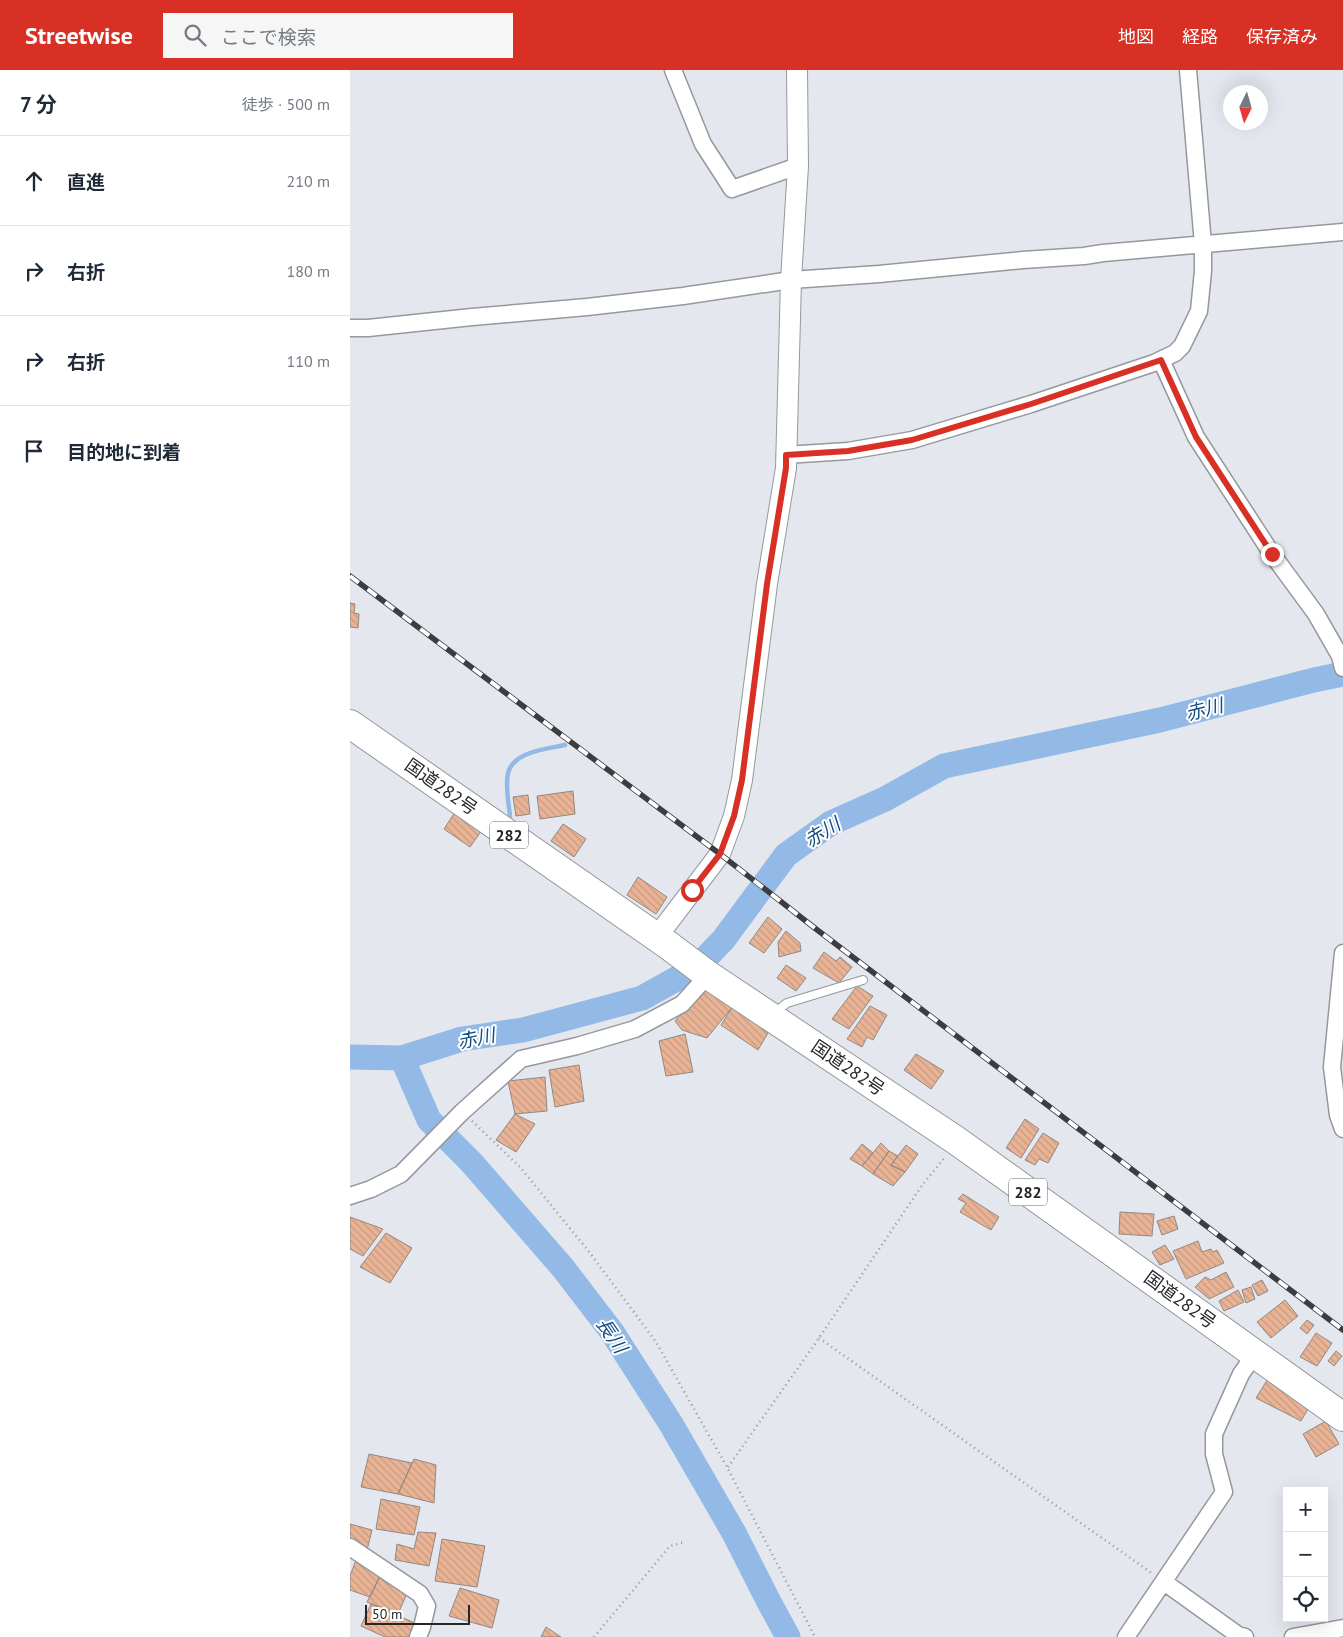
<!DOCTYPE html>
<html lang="ja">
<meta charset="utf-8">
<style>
:root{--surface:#fff;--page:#f6f6f7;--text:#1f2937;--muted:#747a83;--line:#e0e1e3;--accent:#d93025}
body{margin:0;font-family:"PT Sans","Noto Sans JP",sans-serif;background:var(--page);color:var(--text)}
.controls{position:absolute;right:15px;bottom:15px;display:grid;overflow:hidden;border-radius:0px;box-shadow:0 5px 20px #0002}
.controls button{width:45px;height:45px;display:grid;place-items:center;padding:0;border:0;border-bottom:1px solid var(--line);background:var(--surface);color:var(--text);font:25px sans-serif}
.compass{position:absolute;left:873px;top:15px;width:45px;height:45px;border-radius:50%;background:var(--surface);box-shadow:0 5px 20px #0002;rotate:185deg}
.scale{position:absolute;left:15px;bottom:12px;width:105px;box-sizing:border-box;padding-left:5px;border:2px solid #252628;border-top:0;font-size:14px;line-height:18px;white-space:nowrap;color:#252628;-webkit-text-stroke:4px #fff;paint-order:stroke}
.stop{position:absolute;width:15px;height:15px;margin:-11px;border:4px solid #d93025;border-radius:50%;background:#fff}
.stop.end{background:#d93025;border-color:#fff;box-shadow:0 1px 5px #0008}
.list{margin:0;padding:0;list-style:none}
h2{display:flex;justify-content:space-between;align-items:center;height:65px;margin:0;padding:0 20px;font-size:21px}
h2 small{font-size:16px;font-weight:400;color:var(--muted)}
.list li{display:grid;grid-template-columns:32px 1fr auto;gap:15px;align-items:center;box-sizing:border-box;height:90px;padding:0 20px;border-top:1px solid var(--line)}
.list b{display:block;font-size:19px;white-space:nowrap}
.list em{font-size:16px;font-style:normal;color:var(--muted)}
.icon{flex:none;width:28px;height:28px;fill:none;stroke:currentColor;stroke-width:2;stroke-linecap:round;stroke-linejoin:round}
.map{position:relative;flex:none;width:993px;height:1567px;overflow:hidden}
header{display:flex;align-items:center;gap:30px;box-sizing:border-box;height:70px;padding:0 25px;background:var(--accent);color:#fff}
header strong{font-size:24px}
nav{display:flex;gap:28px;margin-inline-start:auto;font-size:18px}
.search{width:350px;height:45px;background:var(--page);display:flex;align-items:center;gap:12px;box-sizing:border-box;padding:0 18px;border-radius:0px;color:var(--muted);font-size:19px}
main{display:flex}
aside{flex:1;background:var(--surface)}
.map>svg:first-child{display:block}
</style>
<header>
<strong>Streetwise</strong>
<div class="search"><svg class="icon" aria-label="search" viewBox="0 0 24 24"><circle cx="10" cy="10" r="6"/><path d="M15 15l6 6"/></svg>ここで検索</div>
<nav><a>地図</a><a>経路</a><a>保存済み</a></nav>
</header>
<main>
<aside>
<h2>7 分<small>徒歩 · 500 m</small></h2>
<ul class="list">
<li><svg class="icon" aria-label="ahead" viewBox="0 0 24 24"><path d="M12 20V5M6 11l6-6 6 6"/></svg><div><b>直進</b></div><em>210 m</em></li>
<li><svg class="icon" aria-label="right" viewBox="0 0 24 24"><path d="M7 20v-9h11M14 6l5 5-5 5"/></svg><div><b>右折</b></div><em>180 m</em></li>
<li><svg class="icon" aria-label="right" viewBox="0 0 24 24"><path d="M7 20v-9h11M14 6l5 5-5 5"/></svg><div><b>右折</b></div><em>110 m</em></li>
<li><svg class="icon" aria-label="arrive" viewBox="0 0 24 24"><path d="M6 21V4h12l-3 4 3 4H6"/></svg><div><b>目的地に到着</b></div></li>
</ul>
</aside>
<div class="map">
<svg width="993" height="1567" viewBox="0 0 993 1567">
<defs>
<pattern id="building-back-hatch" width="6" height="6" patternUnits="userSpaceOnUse" patternTransform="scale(1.25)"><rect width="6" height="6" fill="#e9b395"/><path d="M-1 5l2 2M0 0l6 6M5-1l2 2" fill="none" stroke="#c89a80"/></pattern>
</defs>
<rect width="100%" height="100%" fill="#e4e7ee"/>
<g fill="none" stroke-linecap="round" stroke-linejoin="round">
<!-- stream -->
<path stroke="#93bae6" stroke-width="4.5" d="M 160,747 C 159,733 155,717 158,703 C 164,681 197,679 215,675"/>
<!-- river -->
<path stroke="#93bae6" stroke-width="25" d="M 0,987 L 52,988 L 112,969 L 173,960 L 292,928 L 346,898 L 373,870 L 436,785 L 481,753 L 535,729 L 594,696 L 810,650 L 964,610 L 993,604
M 52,988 L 79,1050 L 121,1092 L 213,1198 L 262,1262 L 321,1354 L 384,1463 L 419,1532 L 438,1567"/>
</g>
<!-- building -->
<path fill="url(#building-back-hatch)" stroke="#908985" d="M 0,533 L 5,534 L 4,543 L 9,544 L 8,558 L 0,557 Z
M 223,721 L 225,744 L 190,749 L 187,726 Z
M 178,725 L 180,744 L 166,746 L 163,727 Z
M 105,742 L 132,760 L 120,777 L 94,759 Z
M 213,754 L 236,769 L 224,787 L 201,771 Z
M 288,807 L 317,827 L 306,844 L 277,825 Z
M 418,847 L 432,859 L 414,883 L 399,873 Z
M 436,861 L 450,873 L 451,881 L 429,887 L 428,872 Z
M 474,882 L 486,891 L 490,887 L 502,897 L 489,913 L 463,898 Z
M 436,895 L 456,908 L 446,921 L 427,908 Z
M 507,916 L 523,926 L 499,959 L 482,949 Z
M 353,919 L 383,936 L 357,968 L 332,960 L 325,951 Z
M 383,936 L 418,963 L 408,980 L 371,955 Z
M 520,936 L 537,945 L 523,970 L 517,967 L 512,977 L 497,969 Z
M 335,964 L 343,1002 L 316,1006 L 309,971 Z
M 566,984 L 594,1001 L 581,1019 L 554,1000 Z
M 229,995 L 234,1031 L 205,1037 L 199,1000 Z
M 195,1007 L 197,1041 L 165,1044 L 158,1011 Z
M 165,1044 L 185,1054 L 166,1082 L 146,1070 Z
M 675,1049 L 689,1059 L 671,1088 L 656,1078 Z
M 693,1063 L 709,1073 L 698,1093 L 689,1089 L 685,1095 L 675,1090 Z
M 531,1073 L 539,1081 L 523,1104 L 512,1096 Z
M 512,1074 L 523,1083 L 512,1096 L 500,1089 Z
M 556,1075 L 568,1084 L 555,1102 L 541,1095 Z
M 539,1081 L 548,1086 L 541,1095 L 555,1102 L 543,1116 L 523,1104 Z
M 613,1124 L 649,1147 L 641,1160 L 610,1142 L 616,1133 L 608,1129 Z
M 770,1142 L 804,1144 L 802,1166 L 769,1164 Z
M 824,1146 L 828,1159 L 812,1165 L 807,1151 Z
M 0,1147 L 33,1159 L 13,1186 L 0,1179 Z
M 36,1163 L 62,1178 L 40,1213 L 10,1197 Z
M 848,1171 L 852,1182 L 861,1179 L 863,1182 L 867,1180 L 874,1193 L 836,1209 L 823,1181 Z
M 815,1175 L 824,1189 L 810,1195 L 802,1182 Z
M 876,1202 L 884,1217 L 859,1229 L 845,1217 L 855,1207 L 861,1210 Z
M 912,1210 L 918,1221 L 908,1226 L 902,1215 Z
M 901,1217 L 905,1229 L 896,1233 L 892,1220 Z
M 888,1220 L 894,1232 L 874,1241 L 869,1231 Z
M 935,1230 L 948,1246 L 921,1268 L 907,1252 Z
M 957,1250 L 964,1255 L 957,1264 L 950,1258 Z
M 966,1263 L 982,1273 L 967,1296 L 950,1287 Z
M 986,1281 L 992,1286 L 984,1296 L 978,1291 Z
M 919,1307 L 962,1332 L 951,1351 L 906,1328 Z
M 976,1351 L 989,1374 L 966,1387 L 953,1364 Z
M 19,1384 L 62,1393 L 48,1424 L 11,1417 Z
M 64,1389 L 86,1395 L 84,1433 L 48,1424 Z
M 31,1429 L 70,1437 L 64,1465 L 26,1459 Z
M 0,1454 L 22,1460 L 17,1480 L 0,1473 Z
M 68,1462 L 86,1463 L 79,1496 L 45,1490 L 47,1474 L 64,1479 Z
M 92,1469 L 135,1476 L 127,1517 L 85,1511 Z
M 6,1490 L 32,1502 L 20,1527 L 0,1520 L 0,1506 Z
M 32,1502 L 58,1521 L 48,1544 L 17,1532 Z
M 110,1518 L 149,1530 L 142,1558 L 99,1546 Z
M 21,1534 L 65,1553 L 59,1567 L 35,1567 L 11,1556 Z
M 196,1557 L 211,1567 L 191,1567 Z"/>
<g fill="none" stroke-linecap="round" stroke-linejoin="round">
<!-- service casing -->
<g stroke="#95989e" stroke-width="10">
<path id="service" d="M 424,943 L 437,933 L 513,910"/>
</g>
<!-- minor casing -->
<g stroke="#95989e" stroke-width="19">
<path id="minor" d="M 323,0 L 353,74 L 382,119 L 448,96
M 0,258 L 18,258 L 122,247 L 237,237 L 333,226 L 441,210 L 529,204 L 673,190 L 734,186 L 753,183 L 993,162
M 811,290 L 846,367 L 922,484 L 966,544 L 990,586 L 993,598
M 435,385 L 498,381 L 562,370 L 681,334 L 804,293 L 825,283 L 832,276 L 849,241 L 853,201 L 853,174 L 838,0
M 993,883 L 982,997 L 988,1045 L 993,1059
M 0,1126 L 21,1119 L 51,1104 L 112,1042 L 171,989 L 227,976 L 285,959 L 332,934 L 358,905
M 0,1477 L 70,1524 L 77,1536 L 72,1557 L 68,1567
M 814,1512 L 888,1565 L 895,1567
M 776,1567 L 874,1422 L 864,1384 L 864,1364 L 891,1304 L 905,1284
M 943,1567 L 993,1558"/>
</g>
<!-- tertiary casing -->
<g stroke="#95989e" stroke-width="22">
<path id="tertiary" d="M 306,868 L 370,784 L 384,746 L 392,710 L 417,514 L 436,398 L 441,210 L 448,96 L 447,0"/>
</g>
<!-- trunk casing -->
<g stroke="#95989e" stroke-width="30">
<path id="trunk" d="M 0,654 L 318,875 L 358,905 L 607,1071 L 993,1347"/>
</g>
<!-- path -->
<path stroke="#93959a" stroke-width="2.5" stroke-dasharray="1 4" stroke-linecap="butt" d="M 122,1051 L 170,1097 L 240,1183 L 306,1272 L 377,1397 L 465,1567
M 469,1268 L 803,1504
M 378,1397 L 469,1268 L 573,1114 L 596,1086
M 244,1567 L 320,1476 L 335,1472"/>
<!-- service -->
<use href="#service" stroke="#fff" stroke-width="8"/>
<!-- minor -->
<use href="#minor" stroke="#fff" stroke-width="16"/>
<!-- tertiary -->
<use href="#tertiary" stroke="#fff" stroke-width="20"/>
<!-- trunk -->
<use href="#trunk" stroke="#fff" stroke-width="28"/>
<!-- rail casing -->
<g stroke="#3c3d40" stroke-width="5.5">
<path id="rail" d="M 0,506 L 370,784 L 466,859 L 993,1260"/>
</g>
<!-- rail -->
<use href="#rail" stroke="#fff" stroke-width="4" stroke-dasharray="11" stroke-linecap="butt"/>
</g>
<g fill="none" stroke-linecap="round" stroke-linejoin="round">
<!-- route -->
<path stroke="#d93025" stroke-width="6" d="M 342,820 L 370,784 L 384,746 L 392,710 L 417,514 L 436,398 L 436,385 L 498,381 L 562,370 L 681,334 L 811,290 L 846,367 L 922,484"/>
</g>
<g text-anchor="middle" stroke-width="4" stroke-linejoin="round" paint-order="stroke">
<!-- shield labels -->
<g fill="#fff" stroke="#666768" stroke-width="1">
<rect x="140" y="751.5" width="38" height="27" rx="4"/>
<rect x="659" y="1108.5" width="38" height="27" rx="4"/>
</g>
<g font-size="16" font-weight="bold" fill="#252628">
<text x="159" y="771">282</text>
<text x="678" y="1128">282</text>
</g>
<!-- street labels -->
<g font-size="18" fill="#252628" stroke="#fff">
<text transform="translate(91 717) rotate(35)" y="6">国道282号</text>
<text transform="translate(498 998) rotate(34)" y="6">国道282号</text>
<text transform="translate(830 1230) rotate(36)" y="6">国道282号</text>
</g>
<!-- water labels -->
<g font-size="19" font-style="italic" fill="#154c81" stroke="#fff">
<text transform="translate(854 639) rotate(-14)" y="7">赤川</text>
<text transform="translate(472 762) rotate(-32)" y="7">赤川</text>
<text transform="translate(126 968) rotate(-11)" y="7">赤川</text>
<text transform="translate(262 1265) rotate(56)" y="7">長川</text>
</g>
</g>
</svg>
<div class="controls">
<button>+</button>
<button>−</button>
<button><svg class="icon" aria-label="locate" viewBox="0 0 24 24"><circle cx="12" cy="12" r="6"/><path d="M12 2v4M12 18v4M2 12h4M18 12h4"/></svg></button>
</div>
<svg class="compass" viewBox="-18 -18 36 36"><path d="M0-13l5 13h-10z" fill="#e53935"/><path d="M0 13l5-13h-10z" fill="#747a83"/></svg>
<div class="scale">50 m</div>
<div class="stop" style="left:342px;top:820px"></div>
<div class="stop end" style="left:922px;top:484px"></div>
</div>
</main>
